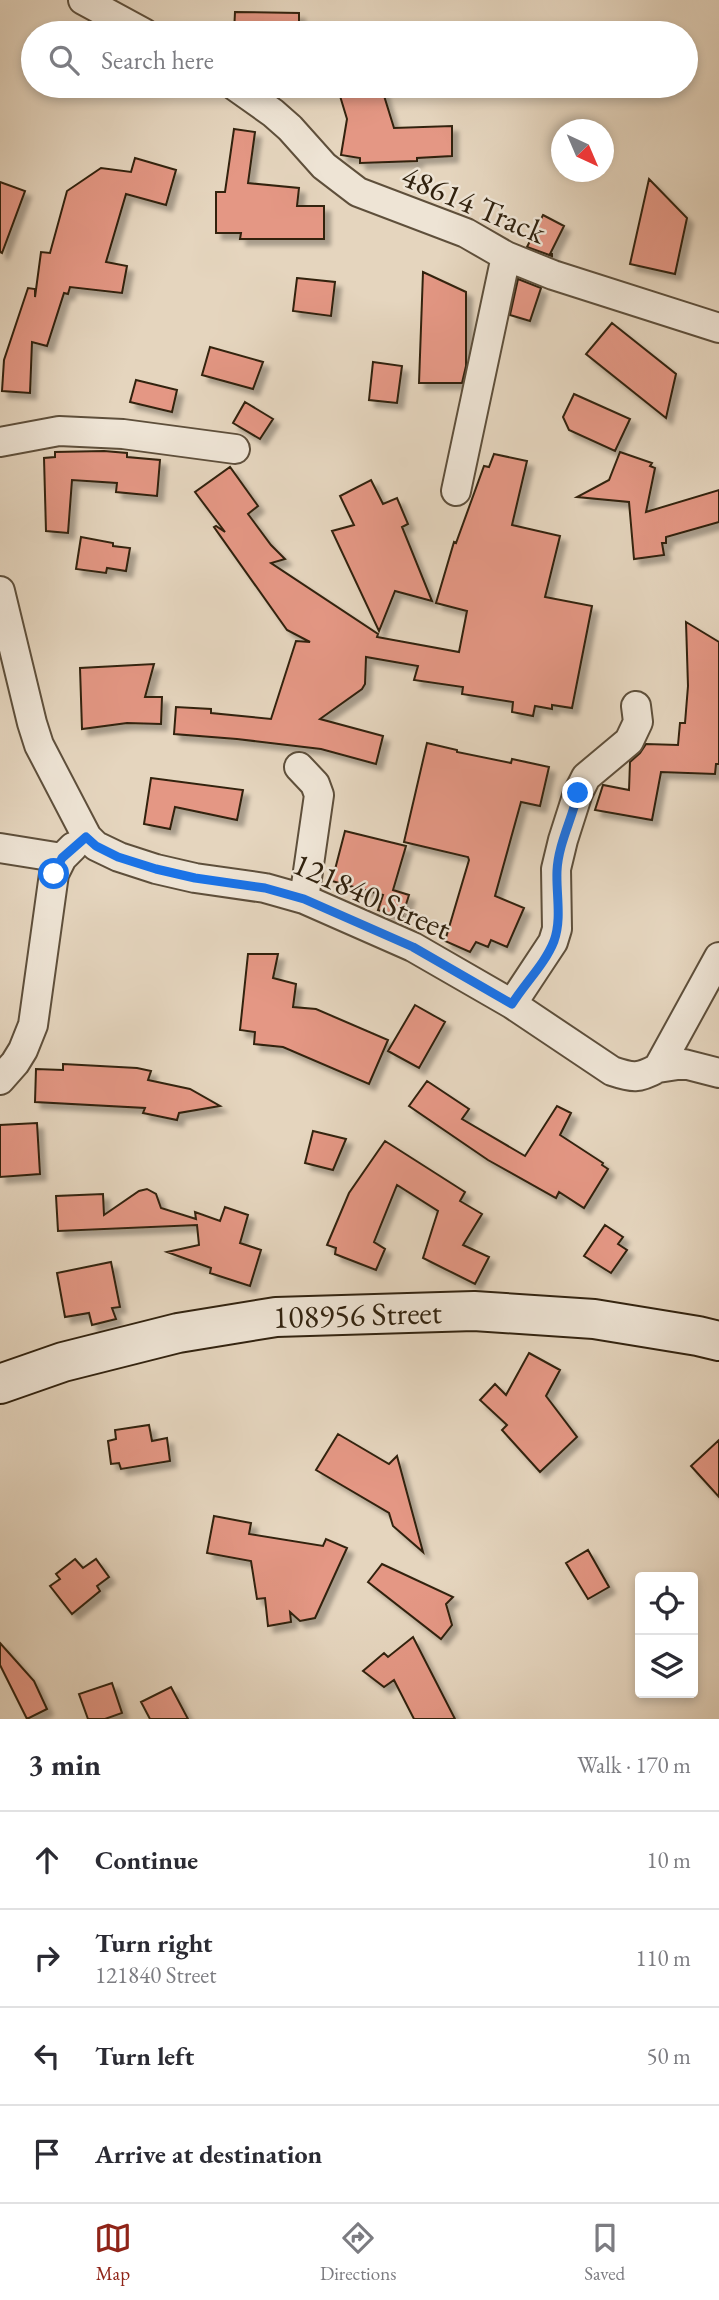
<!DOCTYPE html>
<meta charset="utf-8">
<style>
:root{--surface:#fff;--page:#f7f7f7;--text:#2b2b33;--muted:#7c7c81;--line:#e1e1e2;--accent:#8f2418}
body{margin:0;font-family:"EB Garamond",serif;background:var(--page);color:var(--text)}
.controls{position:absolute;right:21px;bottom:21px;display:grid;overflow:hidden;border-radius:7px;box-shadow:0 4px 10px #0003}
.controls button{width:63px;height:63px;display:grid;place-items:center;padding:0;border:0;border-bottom:2px solid var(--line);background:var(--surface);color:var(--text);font:35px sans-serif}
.compass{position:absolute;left:551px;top:119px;width:63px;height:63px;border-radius:50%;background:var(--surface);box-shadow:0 4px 10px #0003;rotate:136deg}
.stop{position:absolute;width:21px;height:21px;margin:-16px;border:5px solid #1a73e8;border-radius:50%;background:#fff}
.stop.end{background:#1a73e8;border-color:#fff;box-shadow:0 2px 7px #0008}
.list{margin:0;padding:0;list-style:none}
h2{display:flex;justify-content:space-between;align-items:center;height:91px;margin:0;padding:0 28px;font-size:30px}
h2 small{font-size:23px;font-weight:400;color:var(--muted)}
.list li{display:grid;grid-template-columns:46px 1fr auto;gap:21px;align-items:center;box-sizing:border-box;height:98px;padding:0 28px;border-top:2px solid var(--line)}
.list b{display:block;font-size:26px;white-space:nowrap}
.list p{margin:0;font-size:23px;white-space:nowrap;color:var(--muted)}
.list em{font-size:23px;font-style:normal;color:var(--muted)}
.icon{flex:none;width:38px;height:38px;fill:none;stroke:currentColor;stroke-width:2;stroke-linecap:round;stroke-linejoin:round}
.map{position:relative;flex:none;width:719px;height:1719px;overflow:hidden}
.search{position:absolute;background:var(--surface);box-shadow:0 4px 10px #0003;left:21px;right:21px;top:21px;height:77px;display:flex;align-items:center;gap:18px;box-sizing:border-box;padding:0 24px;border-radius:38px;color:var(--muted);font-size:26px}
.sheet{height:483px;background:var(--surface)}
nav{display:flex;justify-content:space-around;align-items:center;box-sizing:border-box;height:98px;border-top:2px solid var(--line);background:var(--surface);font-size:19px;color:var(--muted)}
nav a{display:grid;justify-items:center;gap:4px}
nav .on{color:var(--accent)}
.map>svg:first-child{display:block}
</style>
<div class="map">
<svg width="719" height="1719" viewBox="0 0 719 1719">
<defs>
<filter id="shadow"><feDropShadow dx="6" dy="6" stdDeviation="2" flood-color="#0004"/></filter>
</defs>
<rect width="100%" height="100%" fill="#e5d5be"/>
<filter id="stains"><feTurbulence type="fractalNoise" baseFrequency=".00286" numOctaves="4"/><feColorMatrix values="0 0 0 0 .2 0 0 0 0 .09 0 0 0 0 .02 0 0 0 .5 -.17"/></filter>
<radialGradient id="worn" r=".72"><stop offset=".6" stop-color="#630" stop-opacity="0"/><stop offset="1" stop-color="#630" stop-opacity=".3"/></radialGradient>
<!-- building -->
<path fill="#e49784" stroke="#31220f" stroke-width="2" filter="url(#shadow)" d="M 235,12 L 299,13 L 299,33 L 234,33 Z
M 337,86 L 381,86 L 394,128 L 452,126 L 452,156 L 417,158 L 417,161 L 360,163 L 360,158 L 341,155 L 347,119 Z
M 234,129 L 255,132 L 248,183 L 299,188 L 297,206 L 324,206 L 324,239 L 240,239 L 241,233 L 216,233 L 216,192 L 225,192 Z
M 135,158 L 176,170 L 166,205 L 126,194 L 106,262 L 127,266 L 122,293 L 70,287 L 68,294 L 64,293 L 47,346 L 32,342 L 30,393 L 2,391 L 4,360 L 28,288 L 35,289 L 35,297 L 41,252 L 50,253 L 67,191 L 101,168 L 131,172 Z
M 649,179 L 687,218 L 675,274 L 630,264 Z
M 0,182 L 25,191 L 2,253 L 0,252 Z
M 543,215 L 564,226 L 550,254 L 552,254 L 552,256 L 527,247 Z
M 423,272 L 466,292 L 466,366 L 462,383 L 419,383 Z
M 297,278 L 335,282 L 331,316 L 293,311 Z
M 518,279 L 541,288 L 530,321 L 510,315 Z
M 612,323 L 676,374 L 666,418 L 586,354 Z
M 210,347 L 263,362 L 253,389 L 202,375 Z
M 373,362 L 402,366 L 397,403 L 369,400 Z
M 136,380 L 177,390 L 172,412 L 130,402 Z
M 574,394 L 630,419 L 615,451 L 569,430 L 563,417 Z
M 245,402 L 273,419 L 260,439 L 233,423 Z
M 104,451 L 127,453 L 127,457 L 160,460 L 157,496 L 116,492 L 117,483 L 72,480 L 68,533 L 46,531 L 44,458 L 55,457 L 55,452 Z
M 620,452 L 652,463 L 650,466 L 655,468 L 646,512 L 719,490 L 719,522 L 666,537 L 666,543 L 662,543 L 664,555 L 634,559 L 629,502 L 577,497 L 609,480 Z
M 494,454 L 527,461 L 512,525 L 560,536 L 545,597 L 592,606 L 572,708 L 552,705 L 552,709 L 535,706 L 533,716 L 512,712 L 513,702 L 462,694 L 463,687 L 414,680 L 418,666 L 366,657 L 365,684 L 362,689 L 320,719 L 383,736 L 376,764 L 321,749 L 237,739 L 174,734 L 176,707 L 211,709 L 211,713 L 271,719 L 296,641 L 310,642 L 287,630 L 214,527 L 216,526 L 225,532 L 195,492 L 230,467 L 258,506 L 248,514 L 271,545 L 285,559 L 271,563 L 378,634 L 377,637 L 459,652 L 467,611 L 436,603 L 454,542 L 456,543 L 484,466 L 489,467 Z
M 371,480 L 383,504 L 397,498 L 408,524 L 402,527 L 432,601 L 395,591 L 379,631 L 332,531 L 354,525 L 340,496 Z
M 81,537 L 113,543 L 113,546 L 130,548 L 126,571 L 107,568 L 106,573 L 76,569 Z
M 686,622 L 719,642 L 719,764 L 716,764 L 715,774 L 661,772 L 652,820 L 595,810 L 603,785 L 629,790 L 630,762 L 640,753 L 646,744 L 678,745 L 680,723 L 685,723 L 688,686 Z
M 154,664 L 145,697 L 162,697 L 161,724 L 127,723 L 82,729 L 80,668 Z
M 427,743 L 457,750 L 457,752 L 511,763 L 512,759 L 549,767 L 540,806 L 521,802 L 495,896 L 524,908 L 507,947 L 491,940 L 488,947 L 476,942 L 470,952 L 445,941 L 469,860 L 468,857 L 404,842 Z
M 151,778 L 243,790 L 237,820 L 175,807 L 170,829 L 144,824 Z
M 345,831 L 406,846 L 393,890 L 409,895 L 402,917 L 378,910 L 383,895 L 332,881 Z
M 248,954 L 278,954 L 273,978 L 296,984 L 293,1007 L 316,1009 L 388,1040 L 369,1084 L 283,1047 L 254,1044 L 255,1032 L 240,1030 Z
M 415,1005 L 445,1022 L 419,1068 L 388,1051 Z
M 63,1064 L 137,1068 L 151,1071 L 148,1080 L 190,1089 L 220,1106 L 179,1113 L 177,1120 L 143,1113 L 145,1108 L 35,1102 L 36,1069 L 63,1070 Z
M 427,1081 L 469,1109 L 462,1119 L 525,1156 L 557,1106 L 571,1113 L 560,1135 L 603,1163 L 602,1165 L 608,1169 L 584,1208 L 559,1192 L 556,1198 L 488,1160 L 409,1106 Z
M 37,1123 L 40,1174 L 0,1177 L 0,1125 Z
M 313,1131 L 346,1139 L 333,1170 L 305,1163 Z
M 385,1141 L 465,1192 L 460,1201 L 482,1214 L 463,1245 L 489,1257 L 475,1284 L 423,1258 L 438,1211 L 397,1185 L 374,1242 L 385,1249 L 376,1270 L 335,1254 L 336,1248 L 327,1245 L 349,1193 Z
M 147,1189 L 156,1194 L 161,1208 L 196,1219 L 195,1212 L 220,1221 L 225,1207 L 248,1215 L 240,1243 L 261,1250 L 250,1286 L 210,1273 L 211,1268 L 167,1252 L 199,1245 L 197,1225 L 58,1231 L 56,1196 L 103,1194 L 104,1215 L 139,1191 Z
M 605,1225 L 623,1237 L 618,1244 L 627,1250 L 611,1273 L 584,1256 Z
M 111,1262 L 120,1307 L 112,1308 L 116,1319 L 92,1325 L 89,1313 L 65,1317 L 57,1273 Z
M 529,1353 L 560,1370 L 546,1396 L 577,1437 L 540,1472 L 502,1430 L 507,1425 L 480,1400 L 495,1384 L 506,1395 Z
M 149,1425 L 152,1441 L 167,1438 L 170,1461 L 121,1469 L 119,1463 L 111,1464 L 108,1441 L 116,1439 L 115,1430 Z
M 338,1434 L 389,1464 L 397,1456 L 423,1552 L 393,1526 L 389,1513 L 316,1470 Z
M 719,1440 L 719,1497 L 691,1466 Z
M 214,1516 L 251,1523 L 249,1534 L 323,1546 L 326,1539 L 347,1548 L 315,1618 L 300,1621 L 290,1612 L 291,1622 L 268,1626 L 265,1598 L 257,1599 L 251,1561 L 207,1553 Z
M 588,1550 L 609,1587 L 588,1599 L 566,1563 Z
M 75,1559 L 83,1568 L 96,1559 L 109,1577 L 97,1586 L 100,1591 L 72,1614 L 50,1586 L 60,1579 L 56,1574 Z
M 382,1564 L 453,1597 L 446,1604 L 452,1625 L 441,1639 L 368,1582 Z
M 413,1637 L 455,1719 L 414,1719 L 394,1680 L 384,1687 L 363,1671 L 384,1653 L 388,1657 Z
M 0,1643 L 34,1681 L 47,1709 L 27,1719 L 0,1665 Z
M 112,1683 L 122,1713 L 105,1719 L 88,1719 L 79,1694 Z
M 171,1687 L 188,1719 L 150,1719 L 141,1702 Z"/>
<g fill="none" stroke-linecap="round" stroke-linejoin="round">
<!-- street casing -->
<g stroke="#5e4f3b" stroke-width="32">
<path id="street" d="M 83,0 L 144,33
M 235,86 L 273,113 L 290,128 L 324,166 L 358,192 L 466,233 L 506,256 L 553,275 L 719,328
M 0,442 L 59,431 L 123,434 L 235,449
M 456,491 L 506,256
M 0,591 L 32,723 L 39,745 L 87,837 L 96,846 L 119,857 L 156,869 L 195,878 L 265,888 L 304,899 L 413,947 L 512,1004 L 612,1071 C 633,1078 638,1079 658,1068 L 719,957
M 299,767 L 315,784 L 319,795 L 304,899
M 0,848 L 62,858 L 73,847
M 512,1004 L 553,942 L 557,929 L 556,869 L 563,840 L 578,793 L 586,777 L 629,741 L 638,722 L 636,706
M 658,1068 L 684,1064 L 719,1073
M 0,1080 L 15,1063 L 23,1050 L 33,1025 L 54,874 L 62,858"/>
</g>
<!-- secondary casing -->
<g stroke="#31220f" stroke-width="42">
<g id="secondary">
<path id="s1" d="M 0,1384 L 63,1362 L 178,1333 L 276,1317 L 474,1311 L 594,1319 L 698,1336 L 719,1341"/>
</g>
</g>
<!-- street -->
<use href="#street" stroke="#eee4d5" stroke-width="28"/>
<!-- secondary -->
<use href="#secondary" stroke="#eee4d5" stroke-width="38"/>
</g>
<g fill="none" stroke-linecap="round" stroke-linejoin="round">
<!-- route -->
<path stroke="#1a73e8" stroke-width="9" d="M 54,874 L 62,858 L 86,837 L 96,846 L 118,857 L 156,869 L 195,878 L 265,888 L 304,899 L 413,947 L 512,1004 C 525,983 545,964 554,941 C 562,919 556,894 557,871 C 558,845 572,819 578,793"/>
</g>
<g text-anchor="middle" stroke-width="5" stroke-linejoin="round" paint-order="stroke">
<!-- street labels -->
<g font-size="32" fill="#31220f" stroke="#eee4d5">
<text transform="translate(474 204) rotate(23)" y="11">48614 Track</text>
<text transform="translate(372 896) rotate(24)" y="11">121840 Street</text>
<text dy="11" stroke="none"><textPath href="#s1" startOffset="366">108956 Street</textPath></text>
</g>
</g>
<rect width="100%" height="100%" filter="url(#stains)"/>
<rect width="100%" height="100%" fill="url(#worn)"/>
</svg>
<div class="controls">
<button><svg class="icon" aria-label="locate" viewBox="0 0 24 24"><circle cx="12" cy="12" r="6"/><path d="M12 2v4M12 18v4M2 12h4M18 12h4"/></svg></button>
<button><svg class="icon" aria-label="layers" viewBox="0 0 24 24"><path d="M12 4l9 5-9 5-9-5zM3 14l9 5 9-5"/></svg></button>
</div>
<svg class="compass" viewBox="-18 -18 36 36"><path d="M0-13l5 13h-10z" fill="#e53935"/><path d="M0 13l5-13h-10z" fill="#7c7c81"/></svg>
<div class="stop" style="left:54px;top:874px"></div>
<div class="stop end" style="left:578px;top:793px"></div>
<div class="search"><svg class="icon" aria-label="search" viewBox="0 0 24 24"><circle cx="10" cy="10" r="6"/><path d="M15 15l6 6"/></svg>Search here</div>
</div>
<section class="sheet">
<h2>3 min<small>Walk · 170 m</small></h2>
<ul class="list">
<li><svg class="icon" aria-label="ahead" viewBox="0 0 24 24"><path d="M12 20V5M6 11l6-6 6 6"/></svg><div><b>Continue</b></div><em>10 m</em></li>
<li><svg class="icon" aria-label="right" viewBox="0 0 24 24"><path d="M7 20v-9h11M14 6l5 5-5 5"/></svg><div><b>Turn right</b><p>121840 Street</p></div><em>110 m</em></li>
<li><svg class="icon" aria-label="left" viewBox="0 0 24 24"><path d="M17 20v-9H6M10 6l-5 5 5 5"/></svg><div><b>Turn left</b></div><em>50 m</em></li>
<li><svg class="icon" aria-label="arrive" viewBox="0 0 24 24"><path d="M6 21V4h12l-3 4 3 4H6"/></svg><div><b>Arrive at destination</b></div></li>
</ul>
</section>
<nav>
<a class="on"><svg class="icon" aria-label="map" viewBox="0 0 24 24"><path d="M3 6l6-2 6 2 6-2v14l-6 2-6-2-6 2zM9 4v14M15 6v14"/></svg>Map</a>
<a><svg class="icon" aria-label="directions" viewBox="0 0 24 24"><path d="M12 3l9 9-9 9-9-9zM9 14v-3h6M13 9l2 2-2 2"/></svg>Directions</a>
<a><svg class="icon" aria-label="saved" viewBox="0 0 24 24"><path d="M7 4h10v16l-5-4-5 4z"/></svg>Saved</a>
</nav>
